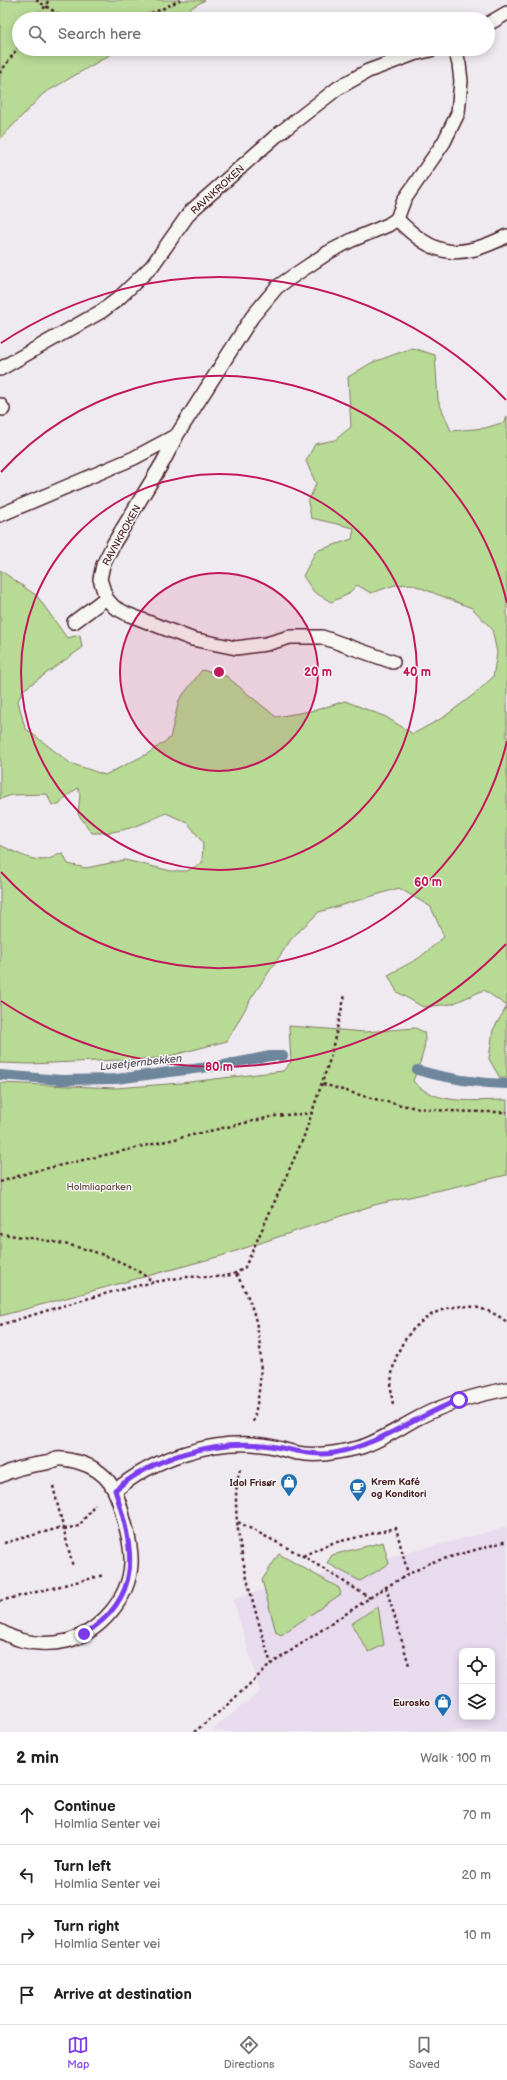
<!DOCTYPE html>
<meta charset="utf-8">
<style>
:root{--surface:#fff;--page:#f2f2f2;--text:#202124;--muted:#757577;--line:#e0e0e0;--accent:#7c3aed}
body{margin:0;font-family:"Balsamiq Sans",sans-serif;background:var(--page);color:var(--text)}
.controls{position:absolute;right:12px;bottom:12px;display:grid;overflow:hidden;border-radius:8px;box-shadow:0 2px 10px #0003}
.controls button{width:36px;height:36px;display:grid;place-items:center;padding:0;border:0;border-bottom:1px solid var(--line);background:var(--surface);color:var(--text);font:20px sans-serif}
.stop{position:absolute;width:12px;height:12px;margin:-9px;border:3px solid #7c3aed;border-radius:50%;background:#fff}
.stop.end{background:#7c3aed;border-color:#fff;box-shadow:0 1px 4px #0008}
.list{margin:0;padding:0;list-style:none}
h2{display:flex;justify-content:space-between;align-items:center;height:52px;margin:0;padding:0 16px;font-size:17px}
h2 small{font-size:13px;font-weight:400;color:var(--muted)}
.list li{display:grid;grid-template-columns:26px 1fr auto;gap:12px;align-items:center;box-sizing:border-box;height:60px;padding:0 16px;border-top:1px solid var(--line)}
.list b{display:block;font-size:15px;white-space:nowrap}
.list p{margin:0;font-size:13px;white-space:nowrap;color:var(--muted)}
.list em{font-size:13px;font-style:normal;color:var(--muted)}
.icon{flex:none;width:22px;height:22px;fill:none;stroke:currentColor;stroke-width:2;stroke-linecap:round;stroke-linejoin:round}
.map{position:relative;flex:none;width:507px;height:1732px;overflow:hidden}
.search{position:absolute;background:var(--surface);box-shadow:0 2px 10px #0003;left:12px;right:12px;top:12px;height:44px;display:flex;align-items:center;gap:10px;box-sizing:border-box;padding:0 14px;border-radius:22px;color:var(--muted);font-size:15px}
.sheet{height:292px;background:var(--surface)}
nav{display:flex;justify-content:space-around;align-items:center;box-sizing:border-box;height:56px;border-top:1px solid var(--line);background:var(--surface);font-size:11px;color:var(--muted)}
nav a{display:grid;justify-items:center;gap:2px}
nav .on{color:var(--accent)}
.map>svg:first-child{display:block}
</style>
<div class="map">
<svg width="507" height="1732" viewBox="0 0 507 1732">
<rect width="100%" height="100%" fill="#efeaf0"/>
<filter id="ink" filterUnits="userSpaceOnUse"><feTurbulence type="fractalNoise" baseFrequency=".025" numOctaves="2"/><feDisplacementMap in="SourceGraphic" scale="8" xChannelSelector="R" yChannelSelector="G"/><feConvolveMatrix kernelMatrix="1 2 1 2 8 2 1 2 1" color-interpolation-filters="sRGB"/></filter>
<g filter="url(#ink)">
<!-- built -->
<path fill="#e7dbed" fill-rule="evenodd" d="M 507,1527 L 507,1732 L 215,1732 L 213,1729 L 260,1691 L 233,1598 ZM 462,1651 L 492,1651 L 492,1717 L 462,1717 Z"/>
<!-- green -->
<path fill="#b7da95" stroke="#807c60" d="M 0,0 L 205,0 L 172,19 L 19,19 L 19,49 L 120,49 L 43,94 L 0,139 Z
M 412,348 L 435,355 L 438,400 L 451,431 L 485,428 L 505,422 L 507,416 L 507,1078 L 500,1078 L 489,1059 L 493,1030 L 507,1006 L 484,990 L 452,1004 L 423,1007 L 397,992 L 388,975 L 419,958 L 444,937 L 431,907 L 399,888 L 319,912 L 292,938 L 252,997 L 227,1041 L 162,1058 L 30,1064 L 0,1063 L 0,845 C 13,851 33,863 48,859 C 54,858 56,854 63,854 L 68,864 L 86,868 L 125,860 L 171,871 L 187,871 L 202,863 L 203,843 L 188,823 L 166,813 C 141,825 120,834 92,833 L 78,814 L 80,795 L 78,788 L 67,796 L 59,805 L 52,805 L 47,794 L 12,795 L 0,799 L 0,570 L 37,596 L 67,638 L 80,635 L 82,648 L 23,690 L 18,701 L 25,728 L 70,763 L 105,775 L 147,754 L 170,738 L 179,700 L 202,670 L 226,676 L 276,717 L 316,710 L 345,701 L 386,717 L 413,734 L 444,717 L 477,692 L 493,677 L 497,653 L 492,629 L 472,608 L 411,584 L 395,585 L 371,593 L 357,585 L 347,595 L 331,602 L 314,592 L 303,576 L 316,551 L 352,539 L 354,528 L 311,518 L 308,502 L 316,484 L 306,461 L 315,444 L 335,440 L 351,427 L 348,377 L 371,363 Z
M 289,1026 L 365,1032 L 415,1028 L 424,1032 C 428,1048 418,1066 413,1081 C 434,1106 477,1100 507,1100 L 507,1175 L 374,1205 L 221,1256 L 0,1316 L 0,1083 L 116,1088 L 181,1083 L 283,1071 L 291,1062 Z
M 383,1542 L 389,1564 L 360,1581 L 327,1563 L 332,1555 Z
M 279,1554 L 339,1588 L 341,1594 L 281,1635 L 276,1632 L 262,1580 Z
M 378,1606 L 384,1645 L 369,1652 L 351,1624 Z"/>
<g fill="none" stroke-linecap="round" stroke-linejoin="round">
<!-- stream -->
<path stroke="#6d869b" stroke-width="10" d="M 417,1070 C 448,1079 474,1083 507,1084
M 0,1075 L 61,1080 L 116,1079 L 224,1065 L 270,1056 L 283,1056"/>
<!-- lane casing -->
<g stroke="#4a1f2b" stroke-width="16">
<path id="lane" d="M 488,24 L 507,13
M 397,219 C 435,258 459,260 507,236
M 0,369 L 102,311 L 118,299 L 152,266 L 190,212 L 276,136 L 338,88 L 368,71 L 414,54 L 434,49
M 0,405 L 3,409
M 0,515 L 134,458 L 177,435
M 74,622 L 106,598
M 393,662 L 322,637 L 290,637 L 266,644 L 236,648 L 192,639 L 127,614 L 114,607 L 106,598 L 100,579 L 103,565 L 114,543 L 163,462 L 177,435 L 252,317 L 277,287 L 302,270 L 329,252 L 352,240 L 388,225 L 397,219 L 404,200 L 444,142 L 458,113 L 461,81 L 459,64 L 455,49
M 0,1476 C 15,1468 29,1465 46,1463 C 50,1462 54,1460 57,1459 C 64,1458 72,1461 78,1462 C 109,1471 117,1490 124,1520 C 128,1534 132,1549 131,1564 C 129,1599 100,1632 67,1641 C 44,1646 20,1643 0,1631
M 115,1491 C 153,1458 213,1439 262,1445 C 275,1446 286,1451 298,1453 C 318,1457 339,1452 358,1448 C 379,1442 399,1428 418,1418 C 446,1403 476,1395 507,1389"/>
</g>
<!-- path -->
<path stroke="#4a1f2b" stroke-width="2.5" stroke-dasharray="3 3" stroke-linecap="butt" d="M 36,0 L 60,15 L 74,19
M 37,19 L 49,0
M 134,19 L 160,10 L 180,0
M 0,73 L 19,46
M 323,1084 C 352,1093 382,1102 412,1107 C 443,1112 475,1112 507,1112
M 0,1182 L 31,1172 L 275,1116 L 312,1113
M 0,1234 C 50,1240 113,1249 153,1282
M 236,1274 C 264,1318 266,1372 253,1422
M 0,1325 C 56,1308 119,1287 178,1278 C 200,1274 227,1283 245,1267 L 303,1139 L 329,1062 L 345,995
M 393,1404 C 379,1336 448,1277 507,1322
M 240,1469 C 225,1519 256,1613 271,1664
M 53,1486 L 73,1567
M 238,1522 L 303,1556 L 370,1598
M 64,1529 L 79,1526 L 95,1504
M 4,1543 L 63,1527
M 303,1556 L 329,1544 L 396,1528 L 408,1574
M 386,1587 L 409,1665
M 0,1601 L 104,1575
M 194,1732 L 224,1708 L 271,1664 L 386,1587 L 429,1563 L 507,1541"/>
<!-- lane -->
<use href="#lane" stroke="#f6f6f2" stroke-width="13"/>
</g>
</g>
<g fill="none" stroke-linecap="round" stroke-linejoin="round" filter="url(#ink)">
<!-- route -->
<path stroke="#7c3aed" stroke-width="5" d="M 84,1634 C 144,1597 134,1549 115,1490 C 153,1458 212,1440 262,1445 C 287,1447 308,1457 334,1453 C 379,1445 416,1416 459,1400"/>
</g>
<!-- distance rings -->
<circle cx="219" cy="672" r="99" fill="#c2185b" fill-opacity=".12"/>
<g fill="none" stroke="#c2185b" stroke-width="2">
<circle cx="219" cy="672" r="99"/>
<circle cx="219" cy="672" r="198"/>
<path d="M507 741A296 296 0 0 1 1 872M1 472A296 296 0 0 1 507 603"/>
<path d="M506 944A395 395 0 0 1 1 1001M1 343A395 395 0 0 1 506 400"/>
</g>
<!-- icons -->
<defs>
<g id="shop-pin" transform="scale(0.9)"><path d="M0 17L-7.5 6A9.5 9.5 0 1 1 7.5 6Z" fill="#1f6fb2" stroke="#f6f6f2"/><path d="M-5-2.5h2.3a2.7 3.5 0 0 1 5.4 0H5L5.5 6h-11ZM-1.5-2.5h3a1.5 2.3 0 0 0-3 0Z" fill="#fff"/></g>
<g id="cafe-pin" transform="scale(0.9)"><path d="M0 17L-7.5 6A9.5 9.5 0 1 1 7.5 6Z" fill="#1f6fb2" stroke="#f6f6f2"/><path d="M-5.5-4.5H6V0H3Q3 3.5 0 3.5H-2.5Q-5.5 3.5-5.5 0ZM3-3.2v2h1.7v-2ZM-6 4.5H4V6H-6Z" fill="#fff"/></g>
</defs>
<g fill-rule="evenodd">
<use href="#shop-pin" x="289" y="1482"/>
<use href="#cafe-pin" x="358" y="1487"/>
<use href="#shop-pin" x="443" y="1702"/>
</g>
<g text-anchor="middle" stroke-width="3" stroke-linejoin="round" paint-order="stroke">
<!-- street labels -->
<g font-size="10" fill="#4a1f2b" stroke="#f6f6f2">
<text transform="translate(217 189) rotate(-42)" y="4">RAVNKROKEN</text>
<text transform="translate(121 535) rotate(-61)" y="4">RAVNKROKEN</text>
</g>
<!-- park labels -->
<g font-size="10" fill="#654e46" stroke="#f6f6f2">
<text x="99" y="1190">Holmliaparken</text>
</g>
<!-- poi labels -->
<g font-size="10" font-weight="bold" fill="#4a1f2b" stroke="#f6f6f2" text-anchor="end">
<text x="371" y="1485" text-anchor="start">Krem Kafé<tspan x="371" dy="12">og Konditori</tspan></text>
<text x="276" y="1486">Idol Frisør</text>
<text x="430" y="1706">Eurosko</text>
</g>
<!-- water labels -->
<g font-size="11" font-style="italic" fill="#5b5363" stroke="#f6f6f2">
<text transform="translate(141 1062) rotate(-6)" y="4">Lusetjernbekken</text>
</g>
</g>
<circle cx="219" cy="672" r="6" fill="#c2185b" stroke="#f6f6f2" stroke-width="2"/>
<g font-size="12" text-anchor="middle" font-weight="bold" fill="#c2185b" stroke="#f6f6f2" stroke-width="3" stroke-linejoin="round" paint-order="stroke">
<text x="318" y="676">20 m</text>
<text x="417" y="676">40 m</text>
<text x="428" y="886">60 m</text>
<text x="219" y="1071">80 m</text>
</g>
</svg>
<div class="controls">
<button><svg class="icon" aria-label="locate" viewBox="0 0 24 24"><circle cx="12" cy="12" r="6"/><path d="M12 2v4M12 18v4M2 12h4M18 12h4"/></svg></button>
<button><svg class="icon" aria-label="layers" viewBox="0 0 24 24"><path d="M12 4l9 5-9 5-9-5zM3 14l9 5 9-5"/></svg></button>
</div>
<div class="stop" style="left:459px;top:1400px"></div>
<div class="stop end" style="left:84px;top:1634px"></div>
<div class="search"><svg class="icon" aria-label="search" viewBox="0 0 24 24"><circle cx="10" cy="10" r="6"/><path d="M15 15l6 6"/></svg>Search here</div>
</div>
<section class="sheet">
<h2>2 min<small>Walk · 100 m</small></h2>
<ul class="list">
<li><svg class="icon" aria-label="ahead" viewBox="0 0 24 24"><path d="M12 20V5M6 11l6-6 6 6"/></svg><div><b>Continue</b><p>Holmlia Senter vei</p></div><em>70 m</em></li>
<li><svg class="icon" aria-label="left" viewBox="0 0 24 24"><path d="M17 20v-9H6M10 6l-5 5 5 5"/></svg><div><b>Turn left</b><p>Holmlia Senter vei</p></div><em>20 m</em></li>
<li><svg class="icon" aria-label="right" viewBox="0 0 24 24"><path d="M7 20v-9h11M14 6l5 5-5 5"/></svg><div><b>Turn right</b><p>Holmlia Senter vei</p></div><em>10 m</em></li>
<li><svg class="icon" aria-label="arrive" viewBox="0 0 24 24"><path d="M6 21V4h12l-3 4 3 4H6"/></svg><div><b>Arrive at destination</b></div></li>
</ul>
</section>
<nav>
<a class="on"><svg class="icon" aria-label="map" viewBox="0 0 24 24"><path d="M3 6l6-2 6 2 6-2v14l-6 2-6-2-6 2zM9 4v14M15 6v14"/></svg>Map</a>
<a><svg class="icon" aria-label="directions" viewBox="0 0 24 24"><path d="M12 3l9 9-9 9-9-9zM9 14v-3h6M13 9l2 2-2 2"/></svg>Directions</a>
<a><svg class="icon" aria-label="saved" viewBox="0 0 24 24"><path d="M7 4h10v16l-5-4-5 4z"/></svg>Saved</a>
</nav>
